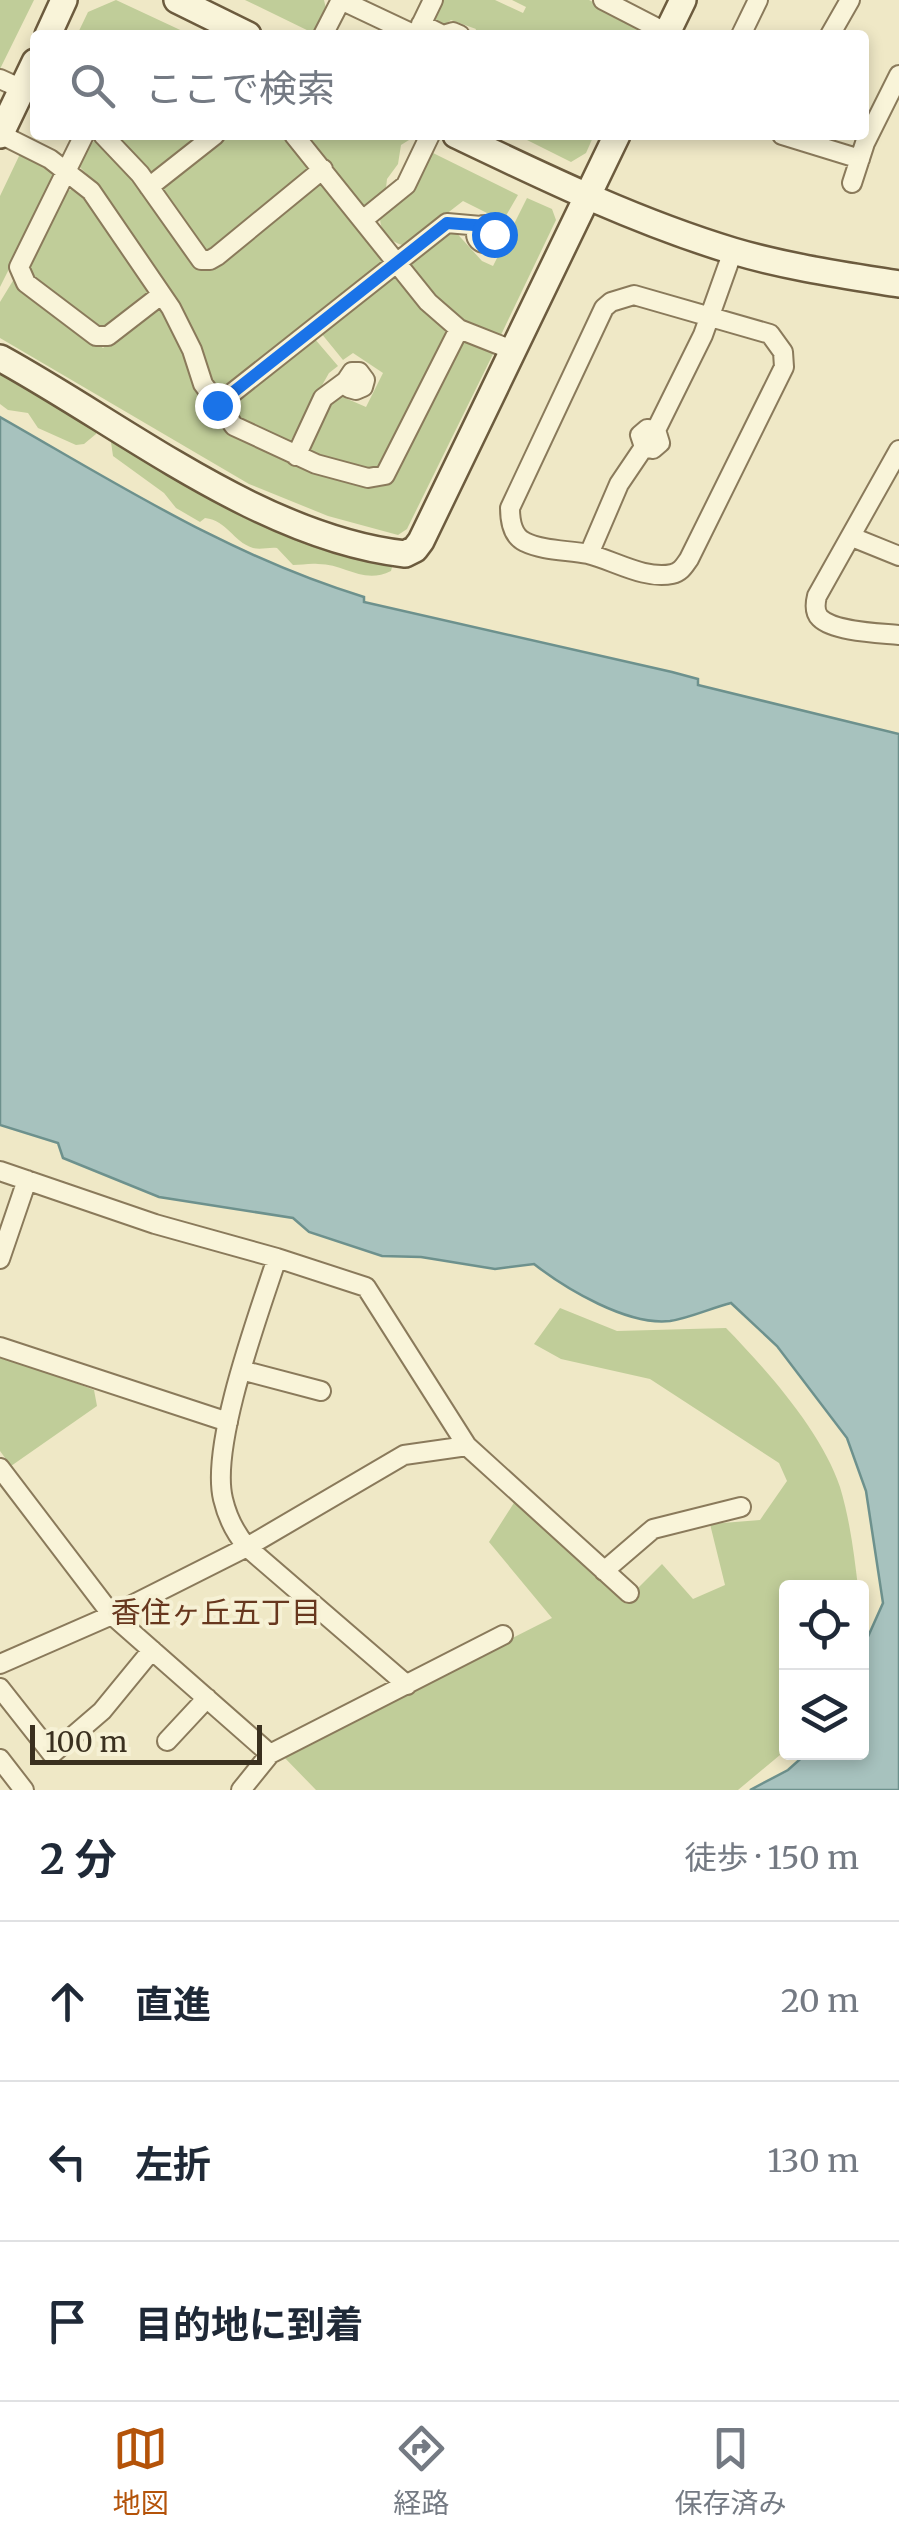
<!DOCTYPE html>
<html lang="ja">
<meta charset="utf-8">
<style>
:root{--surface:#fff;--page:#f2f2f3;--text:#1f2937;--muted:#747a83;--line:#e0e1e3;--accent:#b45309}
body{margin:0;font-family:Merriweather,"Noto Sans JP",serif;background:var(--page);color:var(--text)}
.controls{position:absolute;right:30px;bottom:30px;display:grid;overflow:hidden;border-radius:10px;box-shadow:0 5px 15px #0003}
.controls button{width:90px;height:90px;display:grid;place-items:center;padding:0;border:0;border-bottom:2px solid var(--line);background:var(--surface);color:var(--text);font:50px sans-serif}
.scale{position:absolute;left:30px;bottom:25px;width:232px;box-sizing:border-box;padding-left:10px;border:5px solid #3a301f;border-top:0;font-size:28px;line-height:35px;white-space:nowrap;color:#3a301f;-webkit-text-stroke:8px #f6f1d5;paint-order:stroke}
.stop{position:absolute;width:30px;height:30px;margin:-22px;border:8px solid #1a73e8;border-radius:50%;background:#fff}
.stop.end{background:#1a73e8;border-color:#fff;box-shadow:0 2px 10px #0008}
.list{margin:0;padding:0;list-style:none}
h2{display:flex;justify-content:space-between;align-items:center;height:130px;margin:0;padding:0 40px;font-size:42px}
h2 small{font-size:32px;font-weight:400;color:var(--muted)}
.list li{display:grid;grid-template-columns:65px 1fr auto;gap:30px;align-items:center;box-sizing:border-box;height:160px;padding:0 40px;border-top:2px solid var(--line)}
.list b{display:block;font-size:38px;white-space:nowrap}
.list em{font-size:32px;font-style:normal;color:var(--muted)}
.icon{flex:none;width:55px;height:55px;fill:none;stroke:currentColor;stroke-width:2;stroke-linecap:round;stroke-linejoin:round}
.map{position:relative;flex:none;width:899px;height:1790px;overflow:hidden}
.search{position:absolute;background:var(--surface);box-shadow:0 5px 15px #0003;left:30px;right:30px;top:30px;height:110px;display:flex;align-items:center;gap:25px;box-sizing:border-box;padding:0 35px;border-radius:10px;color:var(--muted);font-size:38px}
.sheet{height:610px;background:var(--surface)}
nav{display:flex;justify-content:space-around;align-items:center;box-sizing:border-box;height:140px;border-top:2px solid var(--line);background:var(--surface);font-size:28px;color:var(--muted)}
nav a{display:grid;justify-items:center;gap:5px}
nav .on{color:var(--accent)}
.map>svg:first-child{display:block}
</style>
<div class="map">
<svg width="899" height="1790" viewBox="0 0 899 1790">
<rect width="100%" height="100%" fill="#efe8c6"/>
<!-- green -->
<path fill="#c0cd99" d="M 0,0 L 34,0 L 0,69 Z
M 116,0 L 191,35 L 77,35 L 88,12 Z
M 245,0 L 324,0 L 327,13 L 315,34 Z
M 440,0 L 495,0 L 523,13 L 526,7 L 512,0 L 589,0 L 646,28 L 642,35 L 474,35 L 476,29 L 451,20 L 444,25 L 431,17 Z
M 114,135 L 204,135 L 150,174 Z
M 225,135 C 271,135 284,124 311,168 L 212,249 L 204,251 L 164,199 L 160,187 Z
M 303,135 L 398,135 L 409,140 L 401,145 L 398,164 L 387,179 L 385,197 L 369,209 L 362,206 Z
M 517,135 L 594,135 L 586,153 L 571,162 Z
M 96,138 L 122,163 L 192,262 L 322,184 L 328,185 L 382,258 L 381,264 L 225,391 L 211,384 L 97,185 L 77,164 Z
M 431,152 L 518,195 L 503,221 L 463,201 L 405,246 C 390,242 379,232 380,215 Z
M 20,154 L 50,167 L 54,179 L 0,287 L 0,196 Z
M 75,187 L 81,191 L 147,284 L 147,296 L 105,332 L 30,277 L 28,268 L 63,194 Z
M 527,198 L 552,209 L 556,220 L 500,337 C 451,316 444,309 411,268 L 411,260 L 452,228 L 482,261 L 493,266 Z
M 392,277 C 395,278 398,278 401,280 C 405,283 445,330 447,334 L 381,468 L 372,472 L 310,454 L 306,447 L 329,401 L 336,394 L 366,407 L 383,373 L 353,353 L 343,360 L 321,333 Z
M 14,279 L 19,287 L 103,348 L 154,310 L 165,312 C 180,337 185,366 198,391 C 229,454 311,469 371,488 L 383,486 L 395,476 L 460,341 L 471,340 L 495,350 L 407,529 L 398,535 L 328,516 L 249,484 L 0,338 L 0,302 Z
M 314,338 L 338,366 L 329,373 L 290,442 L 284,444 C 266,434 234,425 231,403 Z
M 0,367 L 98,426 L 96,434 L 84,444 L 76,445 L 38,428 L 28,413 L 8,410 L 0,404 Z
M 117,438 L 393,563 L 391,571 C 363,585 346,564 318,564 C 310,563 301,565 293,565 L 277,548 C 269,547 261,550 253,548 C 232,541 228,521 205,518 L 200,522 L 176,508 L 164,493 L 113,456 L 111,442 Z
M 560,1308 L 617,1331 L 726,1328 C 766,1369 822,1432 840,1487 C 850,1520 854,1554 858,1587 L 786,1588 L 786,1750 L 738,1790 L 316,1790 L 282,1755 L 552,1618 L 489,1542 L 517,1498 L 626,1600 L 662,1564 L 693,1599 L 725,1585 L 710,1524 L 760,1520 L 787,1481 L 779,1463 L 650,1379 L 561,1359 L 534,1344 Z
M 0,1354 L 94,1390 L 97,1406 L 11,1466 L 0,1451 Z"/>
<!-- water -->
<path fill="#a7c2be" stroke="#6d918d" stroke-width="2.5" d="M 0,417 C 121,486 230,556 364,597 L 364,602 L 672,672 L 698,679 L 698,685 L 899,734 L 899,1790 L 750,1790 L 788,1770 L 807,1753 L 862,1752 L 862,1650 L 883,1603 L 866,1491 L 847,1438 L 777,1346 L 731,1303 C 711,1308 690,1318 670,1321 C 628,1326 566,1289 534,1264 L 495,1269 L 421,1257 L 382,1256 L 309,1232 L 293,1218 L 159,1197 L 63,1158 L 58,1143 L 0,1125 Z"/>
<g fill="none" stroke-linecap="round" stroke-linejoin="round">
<!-- street casing -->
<g stroke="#8a7a5b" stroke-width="22">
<path id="street" d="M 341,0 L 415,35
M 603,0 L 667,33
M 421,24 L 443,35 L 453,32 L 460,35
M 418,31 L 433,0
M 323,35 L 341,0
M 741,35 L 758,0
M 830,35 L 850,0
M 0,79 L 22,89
M 0,134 L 50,159 L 91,191 L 171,308 L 192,350 L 203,384 L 234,426 L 316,464 L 368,478 L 385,475 L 459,329
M 84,135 L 19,267 L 26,283 L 96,336 L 108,336 L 161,295
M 103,135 L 140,174 L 201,260 L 210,260 L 217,256 L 323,169
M 294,135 L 428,302 L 459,329 L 512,350
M 782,135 L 860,159
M 852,183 L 865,143 L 899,75
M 149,187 L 215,135
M 364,219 L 406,185 L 430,135
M476 234a9 9 0 1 1 18 0a9 9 0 1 1-18 0Z
M 634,295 L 770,334 L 783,352 L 784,367 L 689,559 C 684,566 681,572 672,574 C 645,580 613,560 588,554 C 568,550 543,551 525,542 C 512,536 510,520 510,508 L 604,308 L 611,302 Z
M 217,405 L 447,223 L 481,226
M 656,430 L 703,335 L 733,251
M 899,450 L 817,596 C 815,604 814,612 820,618 C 834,632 880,633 899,635
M 296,456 L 323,398 L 346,381 L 352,372 L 359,372 L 365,380 L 363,387 L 356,390 L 349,388 L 346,381
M 852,537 L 899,556
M 589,554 L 619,484 L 644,447 L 640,435 L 647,429 L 656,430 L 660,443 L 653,449 L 644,447
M 0,1171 L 155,1224 L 277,1258 L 366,1287 L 467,1446 L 629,1593
M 277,1258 C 259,1313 210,1445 223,1499 C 227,1516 236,1534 247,1547 L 407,1685
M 0,1259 L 27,1180
M 0,1347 L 228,1422
M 241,1370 L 321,1391
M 0,1468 L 112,1615 L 270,1754
M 604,1571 L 653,1529 L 741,1507
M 0,1664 L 112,1615 L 247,1547 L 404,1455 L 467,1446
M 0,1688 L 52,1754 L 102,1711 L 152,1650
M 167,1741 L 207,1698
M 0,1759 L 24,1790
M 241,1790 L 270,1754 L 503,1635"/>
</g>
<!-- secondary casing -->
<g stroke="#6c5b3e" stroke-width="30">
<path id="secondary" d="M 177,0 L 248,35
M 48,35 L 64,0
M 666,35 L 683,0
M 0,135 L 35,62
M 456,135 C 546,178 637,222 733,251 C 787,267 843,275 899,284
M 0,358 C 124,426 262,538 405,554 L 415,549 L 421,541 L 617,135"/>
</g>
<!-- street -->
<use href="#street" stroke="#f9f4d9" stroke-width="18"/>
<!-- secondary -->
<use href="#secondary" stroke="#f9f4d9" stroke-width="25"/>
</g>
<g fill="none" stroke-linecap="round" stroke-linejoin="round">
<!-- route -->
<path stroke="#1a73e8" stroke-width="12" d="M 217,405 L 447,223 L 488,226 L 494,234"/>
</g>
<g text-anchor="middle" stroke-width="8" stroke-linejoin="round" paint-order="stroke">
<!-- neighbourhood labels -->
<g font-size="30" fill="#67371e" stroke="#f6f1d5">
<text x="216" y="1623">香住ヶ丘五丁目</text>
</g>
</g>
</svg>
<div class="controls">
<button><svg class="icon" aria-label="locate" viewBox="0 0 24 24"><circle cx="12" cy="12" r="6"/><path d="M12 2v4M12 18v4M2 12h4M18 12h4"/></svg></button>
<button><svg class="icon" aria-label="layers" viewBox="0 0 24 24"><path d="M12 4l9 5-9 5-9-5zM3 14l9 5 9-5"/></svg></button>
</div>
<div class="scale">100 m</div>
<div class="stop" style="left:494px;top:234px"></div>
<div class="stop end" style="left:217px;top:405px"></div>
<div class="search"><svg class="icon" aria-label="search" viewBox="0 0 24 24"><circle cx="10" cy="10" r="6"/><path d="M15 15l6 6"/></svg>ここで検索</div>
</div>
<section class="sheet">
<h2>2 分<small>徒歩 · 150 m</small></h2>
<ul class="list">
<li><svg class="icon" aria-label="ahead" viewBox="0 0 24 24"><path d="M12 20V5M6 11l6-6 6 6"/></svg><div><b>直進</b></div><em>20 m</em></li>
<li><svg class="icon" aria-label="left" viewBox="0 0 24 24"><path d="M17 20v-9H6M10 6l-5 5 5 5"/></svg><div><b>左折</b></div><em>130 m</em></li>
<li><svg class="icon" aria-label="arrive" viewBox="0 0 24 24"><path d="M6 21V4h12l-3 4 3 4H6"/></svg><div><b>目的地に到着</b></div></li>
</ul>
</section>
<nav>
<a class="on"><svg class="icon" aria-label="map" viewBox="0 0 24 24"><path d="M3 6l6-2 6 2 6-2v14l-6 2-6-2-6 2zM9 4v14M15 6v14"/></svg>地図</a>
<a><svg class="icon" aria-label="directions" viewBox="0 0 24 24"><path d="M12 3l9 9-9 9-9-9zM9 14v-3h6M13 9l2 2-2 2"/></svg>経路</a>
<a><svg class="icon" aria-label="saved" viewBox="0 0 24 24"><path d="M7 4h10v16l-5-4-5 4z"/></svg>保存済み</a>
</nav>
